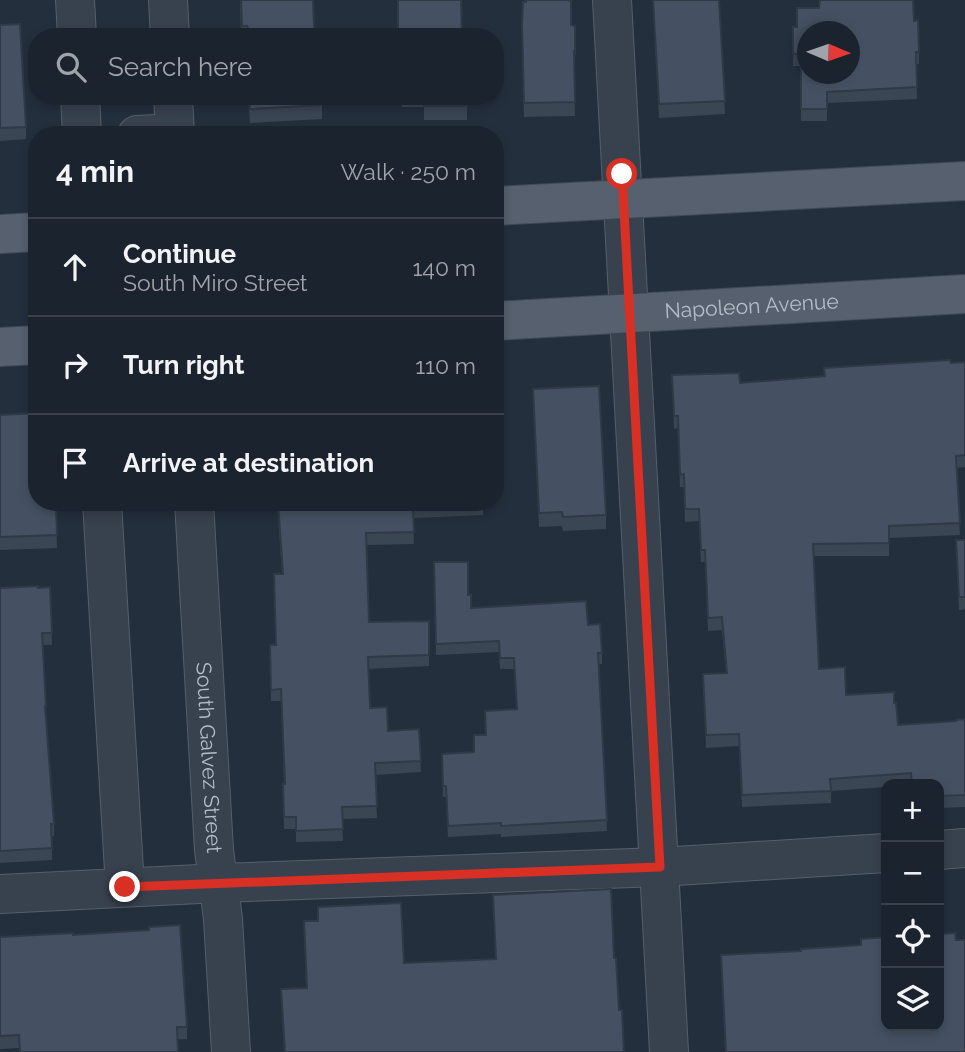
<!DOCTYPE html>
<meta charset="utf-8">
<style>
:root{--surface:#1b232e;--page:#242b36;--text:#f1f3f6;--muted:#a0a4aa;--line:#39404a}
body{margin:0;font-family:Raleway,sans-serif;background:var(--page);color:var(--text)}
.controls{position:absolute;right:21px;bottom:21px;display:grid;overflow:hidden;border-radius:14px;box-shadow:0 4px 10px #0003}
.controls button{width:63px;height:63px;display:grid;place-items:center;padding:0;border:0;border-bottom:2px solid var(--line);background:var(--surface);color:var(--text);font:35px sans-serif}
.compass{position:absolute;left:797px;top:21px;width:63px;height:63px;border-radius:50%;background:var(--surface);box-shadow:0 4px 10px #0003;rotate:92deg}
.stop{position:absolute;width:21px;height:21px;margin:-16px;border:5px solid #d93025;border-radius:50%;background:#fff}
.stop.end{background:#d93025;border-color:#fff;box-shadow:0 2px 7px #0008}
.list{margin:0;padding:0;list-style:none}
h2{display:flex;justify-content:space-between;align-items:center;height:91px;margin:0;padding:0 28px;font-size:30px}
h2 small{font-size:23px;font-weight:400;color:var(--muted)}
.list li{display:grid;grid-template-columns:46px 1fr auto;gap:21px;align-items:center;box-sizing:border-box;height:98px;padding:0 28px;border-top:2px solid var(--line)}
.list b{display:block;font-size:26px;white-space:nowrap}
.list p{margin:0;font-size:23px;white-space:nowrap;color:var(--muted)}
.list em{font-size:23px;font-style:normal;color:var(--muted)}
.icon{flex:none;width:38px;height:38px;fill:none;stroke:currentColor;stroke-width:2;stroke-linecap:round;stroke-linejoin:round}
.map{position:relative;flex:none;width:965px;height:1052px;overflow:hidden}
.search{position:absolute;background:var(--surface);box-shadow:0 4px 10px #0003;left:28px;top:28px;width:476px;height:77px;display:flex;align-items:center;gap:18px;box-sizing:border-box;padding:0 24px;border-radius:28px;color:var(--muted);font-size:26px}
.panel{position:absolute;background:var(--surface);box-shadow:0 4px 10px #0003;left:28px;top:126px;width:476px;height:385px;border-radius:28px}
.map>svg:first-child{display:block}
</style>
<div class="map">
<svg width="965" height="1052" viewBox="0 0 965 1052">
<rect width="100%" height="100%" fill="#242f3e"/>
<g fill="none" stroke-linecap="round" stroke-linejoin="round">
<!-- minor casing -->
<g stroke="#565f6c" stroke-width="40">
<g id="minor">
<path d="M 75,0 L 77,37"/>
<path d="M 168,0 L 170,37"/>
<path d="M 612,0 L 669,1052"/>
<path d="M 80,96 L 82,135"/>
<path d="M 173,96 L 175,135"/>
<path d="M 137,135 L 175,133"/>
<path d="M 102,502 L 125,887"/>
<path id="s1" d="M 194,502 L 214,850 L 223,919 L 231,1052"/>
<path d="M 939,850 L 965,848"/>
<path d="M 0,894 L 219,883 L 660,867 L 886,853"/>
</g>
</g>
<!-- major casing -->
<g stroke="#414a57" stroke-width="40">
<g id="major">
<path d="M 495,206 L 965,181"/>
<path d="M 0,234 L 37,232"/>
<path id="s2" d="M 495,321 L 965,294"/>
<path d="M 0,347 L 37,345"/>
</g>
</g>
<!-- minor -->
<use href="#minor" stroke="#38414e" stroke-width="38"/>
<!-- major -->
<use href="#major" stroke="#56606e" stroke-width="38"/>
</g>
<!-- wall -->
<path fill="#3b4654" d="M 240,0 L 314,28 L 321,37 L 241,37 Z
M 653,0 L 719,0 L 725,114 L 659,118 Z
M 914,21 L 919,52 L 919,64 L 916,64 L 917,99 L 827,103 L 827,121 L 801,121 L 801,66 L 793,66 L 793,27 Z
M 0,25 L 26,127 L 26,139 L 0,141 Z
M 522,25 L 575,26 L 575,66 L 574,66 L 575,116 L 524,117 Z
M 248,96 L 322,96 L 322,119 L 250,123 Z
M 402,96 L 467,96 L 467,120 L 424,120 L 424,107 L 402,107 Z
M 965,362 L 965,467 L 956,468 L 960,535 L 889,538 L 889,556 L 813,556 L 819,669 L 846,695 L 894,703 L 898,725 L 956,721 L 965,719 L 965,709 L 965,807 L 939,808 L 939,784 L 886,784 L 886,787 L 831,791 L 831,803 L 742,807 L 739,746 L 706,748 L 703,674 L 726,673 L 722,630 L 708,631 L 705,562 L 701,562 L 699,521 L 685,522 L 684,487 L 680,487 L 678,428 L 674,429 L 672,375 L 740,383 L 824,376 Z
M 533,389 L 606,515 L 606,529 L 563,531 L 562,526 L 539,527 Z
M 0,415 L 37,502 L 59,502 L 59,507 L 56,507 L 57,548 L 0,550 Z
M 277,502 L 483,502 L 483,515 L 413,518 L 414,544 L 367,545 L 369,622 L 429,621 L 429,666 L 368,669 L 370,708 L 388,731 L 419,729 L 421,772 L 375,775 L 377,818 L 342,819 L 343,841 L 296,842 L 296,829 L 284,829 L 283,784 L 284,784 L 281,701 L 271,701 L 270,645 L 276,645 L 282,574 Z
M 956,540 L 965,540 L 965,609 L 959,610 Z
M 434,562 L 468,595 L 471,608 L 588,625 L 602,653 L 602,664 L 599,664 L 607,831 L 501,837 L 501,834 L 448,837 L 446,797 L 443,797 L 442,765 L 474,752 L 486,735 L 517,710 L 514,669 L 500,669 L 499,652 L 436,655 Z
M 50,587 L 52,645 L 43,645 L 46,718 L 54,824 L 54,836 L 52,836 L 52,860 L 0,863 L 0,588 Z
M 493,895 L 614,958 L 624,1052 L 284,1052 L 281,989 L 306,988 L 304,921 L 318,921 L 318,907 L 404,963 L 496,959 Z
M 73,935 L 187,1027 L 187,1039 L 0,1049 L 0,937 Z
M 956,940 L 965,1052 L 725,1052 L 721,955 L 801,951 Z"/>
<!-- building -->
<path fill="#455162" stroke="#303945" stroke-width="2" fill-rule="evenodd" d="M 241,0 L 313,0 L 314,28 L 321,33 L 321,37 L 253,37 L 247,26 L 242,26 Z
M 398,0 L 461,0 L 462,35 L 469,34 L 469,37 L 398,37 Z
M 526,0 L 567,0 L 571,1 L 571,25 L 575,26 L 575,53 L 574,52 L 575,102 L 524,103 L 522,25 L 523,2 L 526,2 Z
M 653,0 L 719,0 L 725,101 L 659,104 Z
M 820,0 L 913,0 L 914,21 L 918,20 L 919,52 L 916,52 L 917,87 L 827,92 L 827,109 L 801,109 L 801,54 L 793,54 L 793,27 L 797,27 L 797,8 L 819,8 ZM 808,32 L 850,32 L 850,74 L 808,74 Z
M 20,24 L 26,127 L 0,128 L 0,25 Z
M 249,96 L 322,96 L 322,105 L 250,109 Z
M 424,96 L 467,96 L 467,106 L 424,106 Z
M 950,360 L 951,363 L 965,362 L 965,455 L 956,456 L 960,523 L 889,526 L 889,543 L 813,544 L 819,669 L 845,667 L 846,695 L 894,692 L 894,703 L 896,703 L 898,725 L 956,721 L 956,720 L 965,719 L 965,795 L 939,796 L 939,784 L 912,784 L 911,773 L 830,779 L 831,791 L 742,795 L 739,734 L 706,735 L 703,674 L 727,673 L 722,617 L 708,618 L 705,550 L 701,550 L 699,509 L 685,509 L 684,474 L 680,475 L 678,416 L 674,416 L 672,375 L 739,373 L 740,383 L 825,376 L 824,368 Z
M 599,386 L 606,515 L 563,517 L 562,512 L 539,513 L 533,389 Z
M 37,413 L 37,502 L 56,502 L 57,535 L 0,537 L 0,415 Z
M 278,502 L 483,502 L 413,507 L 414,532 L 366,533 L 369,622 L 429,621 L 429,655 L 368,657 L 370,708 L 387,707 L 388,731 L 419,729 L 421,761 L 375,763 L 377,806 L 342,807 L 343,829 L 296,831 L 296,817 L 284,817 L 283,784 L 285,784 L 281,689 L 271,690 L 270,645 L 276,645 L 274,574 L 283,574 Z
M 956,540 L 965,540 L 965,597 L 959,597 Z
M 434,562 L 468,562 L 468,595 L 471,595 L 471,608 L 586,601 L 588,625 L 600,624 L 602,653 L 598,653 L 607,820 L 501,826 L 501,823 L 448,826 L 446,786 L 443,786 L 442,754 L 474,752 L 474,735 L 486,735 L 485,711 L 517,709 L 514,658 L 500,658 L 499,641 L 436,644 Z
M 38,586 L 38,588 L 50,587 L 52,633 L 42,633 L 46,706 L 45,706 L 54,824 L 51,824 L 52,848 L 0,851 L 0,588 Z
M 611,889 L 614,958 L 616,958 L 619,1010 L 622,1010 L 624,1052 L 285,1052 L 281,989 L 307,988 L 304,921 L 318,921 L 318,907 L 401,903 L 404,963 L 496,959 L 493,895 Z
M 180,925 L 187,1027 L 177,1027 L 178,1052 L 20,1052 L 19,1035 L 0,1036 L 0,937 L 73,933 L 73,935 L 149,930 L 149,927 Z
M 955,933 L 956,940 L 965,940 L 965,1052 L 726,1052 L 721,955 L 801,951 L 801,949 L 861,945 L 861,939 L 886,937 L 886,1026 L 939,1026 L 939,934 Z"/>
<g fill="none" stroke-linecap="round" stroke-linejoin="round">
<!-- route -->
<path stroke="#d93025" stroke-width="9" d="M 125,887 L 660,867 L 622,174"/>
</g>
<g text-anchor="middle" stroke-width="7" stroke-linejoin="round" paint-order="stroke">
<!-- street labels -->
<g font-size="21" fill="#b4bcc9" stroke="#1d2633">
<text dy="7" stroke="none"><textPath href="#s2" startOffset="257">Napoleon Avenue</textPath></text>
<text dy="7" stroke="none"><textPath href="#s1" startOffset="256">South Galvez Street</textPath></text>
</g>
</g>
</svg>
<div class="controls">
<button>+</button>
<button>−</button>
<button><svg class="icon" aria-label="locate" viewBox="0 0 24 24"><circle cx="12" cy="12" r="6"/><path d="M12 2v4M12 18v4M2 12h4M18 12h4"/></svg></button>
<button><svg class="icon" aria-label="layers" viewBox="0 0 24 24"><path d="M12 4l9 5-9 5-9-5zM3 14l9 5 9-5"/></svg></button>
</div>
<svg class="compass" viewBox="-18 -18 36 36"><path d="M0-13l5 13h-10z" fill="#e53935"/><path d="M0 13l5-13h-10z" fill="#a0a4aa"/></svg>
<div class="stop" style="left:622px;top:174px"></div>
<div class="stop end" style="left:125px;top:887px"></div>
<div class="search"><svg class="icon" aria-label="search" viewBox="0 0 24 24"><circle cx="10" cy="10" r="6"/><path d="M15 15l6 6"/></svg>Search here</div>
<section class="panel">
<h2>4 min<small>Walk · 250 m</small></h2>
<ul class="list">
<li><svg class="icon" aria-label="ahead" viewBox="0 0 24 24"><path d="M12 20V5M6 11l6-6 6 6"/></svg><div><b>Continue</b><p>South Miro Street</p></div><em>140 m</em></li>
<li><svg class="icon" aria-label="right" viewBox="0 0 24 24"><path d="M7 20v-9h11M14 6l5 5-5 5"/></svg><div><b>Turn right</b></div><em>110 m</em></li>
<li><svg class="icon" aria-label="arrive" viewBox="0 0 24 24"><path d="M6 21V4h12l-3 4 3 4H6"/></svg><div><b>Arrive at destination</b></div></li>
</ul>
</section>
</div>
